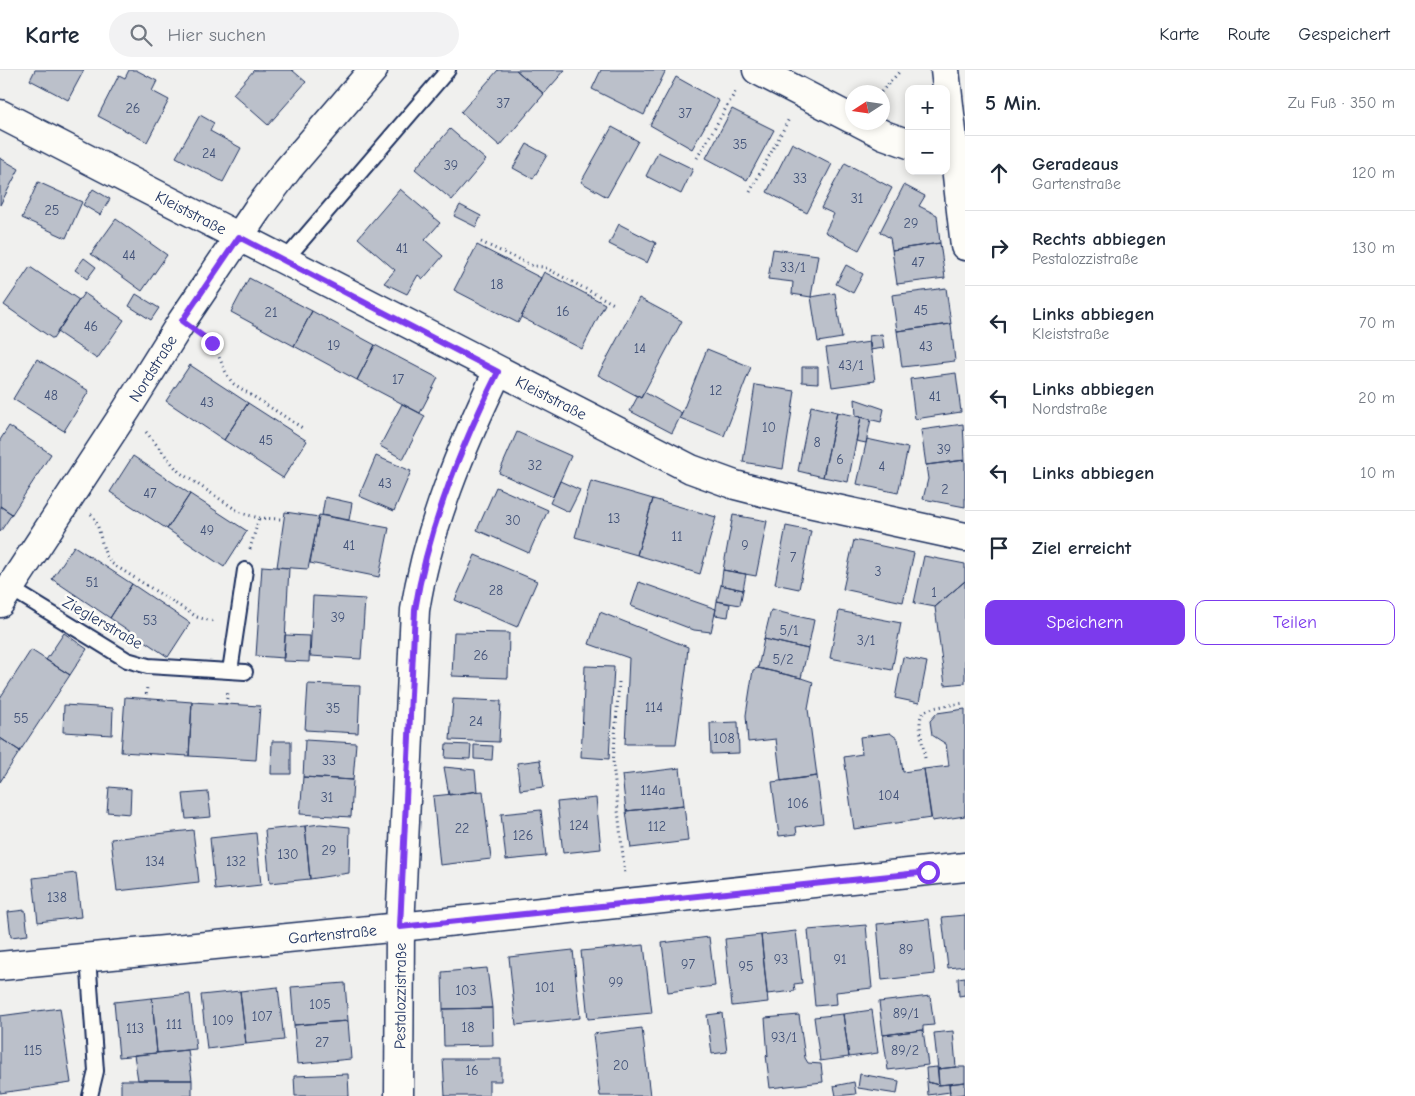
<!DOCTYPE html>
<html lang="de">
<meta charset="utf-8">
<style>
:root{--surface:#fff;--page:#f2f2f3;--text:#1f2937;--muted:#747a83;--line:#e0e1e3;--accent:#7c3aed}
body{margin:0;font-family:"Comic Neue",sans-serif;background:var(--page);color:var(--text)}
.controls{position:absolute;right:15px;top:15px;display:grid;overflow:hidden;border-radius:10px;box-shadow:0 2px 8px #0003}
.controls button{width:45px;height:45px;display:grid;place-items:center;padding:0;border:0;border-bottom:1px solid var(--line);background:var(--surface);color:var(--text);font:25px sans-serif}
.compass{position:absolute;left:845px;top:15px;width:45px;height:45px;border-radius:50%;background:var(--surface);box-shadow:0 2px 8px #0003;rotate:258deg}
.stop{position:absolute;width:15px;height:15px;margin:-11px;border:4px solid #7c3aed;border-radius:50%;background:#fff}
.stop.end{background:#7c3aed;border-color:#fff;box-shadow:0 1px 5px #0008}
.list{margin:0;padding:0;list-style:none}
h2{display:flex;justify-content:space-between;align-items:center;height:65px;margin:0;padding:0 20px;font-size:21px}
h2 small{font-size:16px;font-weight:400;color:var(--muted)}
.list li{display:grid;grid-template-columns:32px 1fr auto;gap:15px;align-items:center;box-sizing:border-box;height:75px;padding:0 20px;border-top:1px solid var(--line)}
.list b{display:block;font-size:19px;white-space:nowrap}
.list p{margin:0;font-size:16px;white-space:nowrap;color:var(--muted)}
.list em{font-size:16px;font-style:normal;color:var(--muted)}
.actions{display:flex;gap:10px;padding:15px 20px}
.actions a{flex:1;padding:11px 0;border:1px solid var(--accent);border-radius:10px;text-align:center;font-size:18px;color:var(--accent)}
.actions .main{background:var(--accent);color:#fff}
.icon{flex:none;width:28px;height:28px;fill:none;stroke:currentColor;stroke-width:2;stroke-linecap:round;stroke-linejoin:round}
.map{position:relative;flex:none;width:965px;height:1026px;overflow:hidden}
header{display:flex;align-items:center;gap:30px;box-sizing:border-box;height:70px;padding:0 25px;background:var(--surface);border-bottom:1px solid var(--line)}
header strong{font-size:24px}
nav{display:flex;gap:28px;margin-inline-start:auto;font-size:18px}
.search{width:350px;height:45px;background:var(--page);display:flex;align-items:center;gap:12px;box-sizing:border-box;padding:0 18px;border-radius:28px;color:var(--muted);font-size:19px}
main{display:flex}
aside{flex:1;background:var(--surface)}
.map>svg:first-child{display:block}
</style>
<header>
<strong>Karte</strong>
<div class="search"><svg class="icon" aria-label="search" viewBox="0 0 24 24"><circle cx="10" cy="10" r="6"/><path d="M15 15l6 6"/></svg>Hier suchen</div>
<nav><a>Karte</a><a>Route</a><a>Gespeichert</a></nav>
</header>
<main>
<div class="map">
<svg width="965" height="1026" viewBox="0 0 965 1026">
<rect width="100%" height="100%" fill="#f0f0ee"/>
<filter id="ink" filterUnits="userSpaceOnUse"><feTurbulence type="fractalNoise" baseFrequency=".02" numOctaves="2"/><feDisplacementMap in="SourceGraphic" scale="10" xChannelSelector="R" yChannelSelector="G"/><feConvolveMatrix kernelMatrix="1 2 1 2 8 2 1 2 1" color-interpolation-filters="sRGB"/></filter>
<g filter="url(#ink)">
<!-- building -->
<path fill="#bbc0ca" stroke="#1b2f5e" d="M 35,0 L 84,0 L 68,30 L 30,10 Z
M 129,0 L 136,0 L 157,11 L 152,21 L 169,30 L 147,72 L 98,46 L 119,5 L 125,8 Z
M 254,0 L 292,0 L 306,12 L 268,55 L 233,24 Z
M 498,0 L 516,0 L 544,24 L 500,76 L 461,42 Z
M 516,0 L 565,0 L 544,24 Z
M 601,0 L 661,0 L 665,2 L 644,45 L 592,19 Z
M 676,7 L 719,31 L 692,79 L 650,55 Z
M 732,39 L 774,60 L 747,110 L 706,88 Z
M 200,45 L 214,53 L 210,61 L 241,78 L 223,112 L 176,87 Z
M 612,57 L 638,71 L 607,127 L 581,112 Z
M 450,59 L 486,90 L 452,130 L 415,99 Z
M 792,73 L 832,94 L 807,143 L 767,122 Z
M 527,74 L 547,85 L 533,109 L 513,98 Z
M 658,82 L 693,99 L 681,124 L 646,106 Z
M 0,88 L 19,99 L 0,135 Z
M 845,93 L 892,118 L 859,180 L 825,162 L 834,144 L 821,138 Z
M 38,112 L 82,132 L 66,168 L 22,148 Z
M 904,115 L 925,126 L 919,136 L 937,145 L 940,173 L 892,180 L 890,168 L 880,162 Z
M 93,119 L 110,129 L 100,145 L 83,135 Z
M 400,119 L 440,153 L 425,170 L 443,186 L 423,209 L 418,205 L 407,224 L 384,213 L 395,200 L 358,168 Z
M 460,135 L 481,146 L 476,157 L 454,146 Z
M 116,149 L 167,185 L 142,221 L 91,184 Z
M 619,154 L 656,173 L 647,193 L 609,174 Z
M 940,173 L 945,208 L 897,214 L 892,180 Z
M 477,175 L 541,208 L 518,253 L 454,220 Z
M 773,179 L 818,185 L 811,227 L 792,224 L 793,212 L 768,209 Z
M 84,188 L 96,197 L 87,209 L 75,200 Z
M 846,195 L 863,204 L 853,223 L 836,214 Z
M 30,197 L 79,230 L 53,269 L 4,235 Z
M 544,202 L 605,234 L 582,279 L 521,247 Z
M 249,208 L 312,241 L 294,276 L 231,242 Z
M 946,218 L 951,254 L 897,261 L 892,225 Z
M 84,223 L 124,250 L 97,289 L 57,262 Z
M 835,223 L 842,268 L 818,272 L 811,227 Z
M 136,224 L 159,238 L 151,250 L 129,236 Z
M 639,228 L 682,251 L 641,328 L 598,305 Z
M 312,241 L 375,275 L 357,310 L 294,276 Z
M 951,254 L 955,291 L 902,297 L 897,261 Z
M 882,264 L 884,278 L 870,280 L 869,266 Z
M 870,272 L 875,311 L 832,317 L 826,278 Z
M 375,275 L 438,308 L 420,343 L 357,310 Z
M 707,279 L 751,297 L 724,366 L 680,348 Z
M 37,289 L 89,321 L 64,361 L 13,329 Z
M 190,295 L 248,333 L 224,370 L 166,331 Z
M 802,297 L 818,297 L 818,313 L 802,312 Z
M 956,303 L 961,342 L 915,349 L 910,309 Z
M 755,315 L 795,321 L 783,399 L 743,392 Z
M 644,322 L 682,343 L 672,363 L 630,341 L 638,326 L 641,328 Z
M 855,329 L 884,339 L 881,352 L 856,346 Z
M 248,333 L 307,371 L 283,408 L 224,370 Z
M 402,334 L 425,346 L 403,389 L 380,376 Z
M 811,336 L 837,342 L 823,407 L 798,401 Z
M 837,342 L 861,347 L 848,412 L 823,407 Z
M 861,347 L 871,349 L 866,373 L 856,371 Z
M 963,354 L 965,390 L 926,395 L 921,360 Z
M 9,356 L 51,384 L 12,444 L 0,436 L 0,370 Z
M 517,362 L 571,386 L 553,427 L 499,403 Z
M 867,369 L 908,378 L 898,423 L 857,414 Z
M 133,386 L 190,424 L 167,459 L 110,422 Z
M 376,386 L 411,401 L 394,441 L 359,426 Z
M 965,390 L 965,437 L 923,429 L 928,409 L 926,395 Z
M 560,411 L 580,420 L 569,442 L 550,433 Z
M 591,411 L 653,429 L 637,485 L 575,467 Z
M 496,417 L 548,440 L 529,483 L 477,460 Z
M 190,424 L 247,461 L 224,497 L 167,459 Z
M 325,427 L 352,433 L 349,450 L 322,445 Z
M 653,429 L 716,447 L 700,504 L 637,485 Z
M 0,436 L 12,444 L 0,462 Z
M 285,442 L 319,447 L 308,499 L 277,497 Z
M 319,445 L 389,458 L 379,507 L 310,493 Z
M 733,445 L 767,451 L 756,506 L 723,500 Z
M 786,456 L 811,461 L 799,519 L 775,514 Z
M 854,470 L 914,483 L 903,532 L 843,519 Z
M 74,476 L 132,514 L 110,548 L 52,509 Z
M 475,485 L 537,511 L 517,557 L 455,530 Z
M 924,486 L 965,494 L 965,511 L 935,537 L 914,533 Z
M 262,496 L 289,498 L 284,588 L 256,586 Z
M 723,500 L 746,504 L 743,520 L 721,515 Z
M 965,511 L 965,613 L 945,615 L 935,537 Z
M 639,512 L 716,539 L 711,562 L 694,560 L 631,536 Z
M 132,514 L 190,553 L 168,587 L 110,548 Z
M 721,515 L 743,520 L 740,535 L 717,531 Z
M 313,526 L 365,529 L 361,589 L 310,586 Z
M 717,531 L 730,534 L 728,547 L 715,545 Z
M 771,540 L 814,550 L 808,579 L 764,569 Z
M 839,541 L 901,553 L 892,600 L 830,588 Z
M 600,542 L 688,577 L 686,600 L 676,674 L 625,674 L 629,588 L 589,574 Z
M 454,562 L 509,563 L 508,608 L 452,606 Z
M 64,563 L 87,579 L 70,605 L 46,590 Z
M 285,565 L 310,566 L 309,592 L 283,591 Z
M 764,569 L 808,579 L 801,608 L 758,598 Z
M 31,580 L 70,605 L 20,681 L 0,668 L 0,628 Z
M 903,587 L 927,592 L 919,633 L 895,628 Z
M 585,596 L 614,597 L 609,689 L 581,687 Z
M 758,598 L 801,608 L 813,612 L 808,639 L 817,706 L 781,711 L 776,669 L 748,672 L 746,645 L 753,600 Z
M 308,614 L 360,616 L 358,663 L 305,660 Z
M 125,627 L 192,632 L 189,686 L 121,682 Z
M 453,629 L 501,631 L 499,672 L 450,670 Z
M 192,632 L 260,636 L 256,690 L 189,686 Z
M 64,635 L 113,638 L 112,665 L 63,662 Z
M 965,639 L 965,746 L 932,751 L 924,699 L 949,696 L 946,674 L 932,665 L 930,651 L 937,643 Z
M 738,652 L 739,683 L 711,684 L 710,653 Z
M 890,663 L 898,669 L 903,702 L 924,699 L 931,748 L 854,759 L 844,687 L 862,684 L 860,667 Z
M 0,668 L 20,681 L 0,712 Z
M 305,670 L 356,673 L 353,710 L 303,707 Z
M 272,671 L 291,671 L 291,704 L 271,704 Z
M 446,674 L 471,675 L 470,689 L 445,688 Z
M 474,675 L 493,676 L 492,690 L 474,689 Z
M 540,690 L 544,717 L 520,720 L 517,693 Z
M 444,697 L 475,700 L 477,721 L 449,725 Z
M 680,698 L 684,735 L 626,741 L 622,705 Z
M 817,706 L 823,753 L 796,757 L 797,764 L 779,766 L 772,712 Z
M 303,707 L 353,710 L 351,747 L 300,744 Z
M 109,717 L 131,719 L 130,744 L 107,742 Z
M 483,721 L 491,789 L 440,795 L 433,726 Z
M 208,722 L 211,747 L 186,749 L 183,724 Z
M 596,728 L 601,779 L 563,783 L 557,732 Z
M 684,735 L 688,771 L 631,778 L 626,741 Z
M 541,740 L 546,786 L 506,790 L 501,744 Z
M 320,754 L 350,757 L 349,803 L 310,809 L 305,756 Z
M 305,756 L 310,809 L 270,813 L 265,760 Z
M 193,760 L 199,812 L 117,821 L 111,769 Z
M 256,763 L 261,815 L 215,820 L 210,768 Z
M 76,803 L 81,847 L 38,852 L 33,808 Z
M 25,840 L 28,865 L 11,867 L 8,842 Z
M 965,845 L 965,896 L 948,898 L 942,847 Z
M 929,849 L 935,904 L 882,910 L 877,854 Z
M 866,855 L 872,918 L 836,922 L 837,934 L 815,936 L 808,860 Z
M 796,861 L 802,913 L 794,914 L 795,921 L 767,924 L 761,865 Z
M 761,865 L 768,932 L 732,936 L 725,869 Z
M 709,867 L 715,916 L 668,922 L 662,873 Z
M 644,875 L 652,943 L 588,949 L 581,881 Z
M 573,880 L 580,948 L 516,955 L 509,887 Z
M 487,898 L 492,938 L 443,939 L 442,902 Z
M 965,907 L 965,925 L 959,926 L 958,908 Z
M 345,913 L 348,951 L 294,955 L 291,917 Z
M 278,917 L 284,970 L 246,974 L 240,921 Z
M 240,921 L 246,974 L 207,979 L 201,925 Z
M 190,924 L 196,979 L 157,983 L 152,928 Z
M 930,926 L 934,955 L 923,956 L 923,960 L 883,965 L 879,932 Z
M 152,928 L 157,983 L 119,987 L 114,932 Z
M 60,938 L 71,1013 L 0,1023 L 0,946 Z
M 492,938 L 493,975 L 444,976 L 443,939 Z
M 872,940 L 878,983 L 849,987 L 843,944 Z
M 722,943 L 727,982 L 712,984 L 707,945 Z
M 843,944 L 849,987 L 820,991 L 814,947 Z
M 799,945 L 805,988 L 808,993 L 821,994 L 823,1012 L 770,1018 L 766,985 L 768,987 L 765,948 Z
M 348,951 L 351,989 L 297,994 L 294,955 Z
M 642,958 L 650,1026 L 600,1026 L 593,964 Z
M 923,960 L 928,995 L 888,1000 L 883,965 Z
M 953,961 L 956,997 L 938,999 L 934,963 Z
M 188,980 L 192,1010 L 138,1010 L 134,985 Z
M 443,989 L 501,989 L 501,1011 L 489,1011 L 489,1026 L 445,1026 Z
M 937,997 L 939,1015 L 927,1012 L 926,998 Z
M 956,997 L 965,997 L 965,1012 L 939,1015 L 938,999 Z
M 348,1004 L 349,1026 L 295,1026 L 294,1006 Z
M 860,1004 L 899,1011 L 897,1024 L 858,1018 Z
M 121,1010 L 192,1010 L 192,1026 L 121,1026 Z
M 854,1012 L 856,1024 L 836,1026 L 834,1016 Z
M 927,1012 L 939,1015 L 949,1014 L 950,1022 L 928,1025 Z
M 965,1012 L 965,1024 L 950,1026 L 949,1014 Z"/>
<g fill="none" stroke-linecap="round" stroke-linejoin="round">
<!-- service casing -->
<g stroke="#1b2f5e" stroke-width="18">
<path id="service" d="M 285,190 L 448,0
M 10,518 L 127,590 L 148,596 L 245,602
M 230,601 L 245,500
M 88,887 L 96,1001 L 90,1026"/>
</g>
<!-- minor casing -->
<g stroke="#1b2f5e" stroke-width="31">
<g id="minor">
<path d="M 757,0 L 852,49"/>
<path d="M 945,0 L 965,176"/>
<path id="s1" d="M 0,44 L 691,399 L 735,415 L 786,428 L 965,467"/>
<path d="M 859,52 L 884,65 L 909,74"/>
<path id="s2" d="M 0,533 L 127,339 L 182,251 L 257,140 L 288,99 L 373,0"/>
<path id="s3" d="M 0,896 L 400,857 L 965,797"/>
<path id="s4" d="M 399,1026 L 400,857 L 415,540 C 428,457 462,376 498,301"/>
</g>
</g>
<!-- path -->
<path stroke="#1b2f5e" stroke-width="3" stroke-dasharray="1 4" stroke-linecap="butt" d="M 881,22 L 901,0
M 697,88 L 737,19
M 750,122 L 790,47
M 481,172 L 533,196 L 544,197 L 614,234
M 205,267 C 221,279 220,300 234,314 L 304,359
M 146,362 L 179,402 L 241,443 L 259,448 L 281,449
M 91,444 C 102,455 99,479 111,493 L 197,547 L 215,552
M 250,479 L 259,448
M 619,612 L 613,694 L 625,805
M 146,629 L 147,616
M 226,634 L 228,622
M 925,688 C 916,637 914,640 965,633"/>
<!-- service -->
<use href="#service" stroke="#fdfcf7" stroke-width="14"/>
<!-- minor -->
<use href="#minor" stroke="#fdfcf7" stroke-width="28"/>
</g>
</g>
<g fill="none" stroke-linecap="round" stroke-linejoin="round" filter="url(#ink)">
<!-- route -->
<path stroke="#7c3aed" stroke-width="6" d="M 212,273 L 182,251 L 239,167 L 498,302 C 461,376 428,457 415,540 L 400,857 L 928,802"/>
</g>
<g text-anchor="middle" stroke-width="5" stroke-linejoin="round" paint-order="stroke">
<!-- number labels -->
<g font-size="14" fill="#435379">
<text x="503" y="38">37</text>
<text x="133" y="43">26</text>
<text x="685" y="48">37</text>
<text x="740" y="79">35</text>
<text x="209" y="88">24</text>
<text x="451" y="100">39</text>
<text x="800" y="113">33</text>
<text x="857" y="133">31</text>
<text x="52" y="145">25</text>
<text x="911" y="158">29</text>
<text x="402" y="183">41</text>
<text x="129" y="190">44</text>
<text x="918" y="197">47</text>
<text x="793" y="202">33/1</text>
<text x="497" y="219">18</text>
<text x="921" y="245">45</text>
<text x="563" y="246">16</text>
<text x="271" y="247">21</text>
<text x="91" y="261">46</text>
<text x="334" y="280">19</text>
<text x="926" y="281">43</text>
<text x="640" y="283">14</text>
<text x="851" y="300">43/1</text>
<text x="398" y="314">17</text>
<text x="716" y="325">12</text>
<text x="51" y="330">48</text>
<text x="935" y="331">41</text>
<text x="207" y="337">43</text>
<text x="769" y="362">10</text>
<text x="266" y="375">45</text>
<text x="817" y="377">8</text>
<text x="944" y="384">39</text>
<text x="840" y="394">6</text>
<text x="535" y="400">32</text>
<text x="882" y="401">4</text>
<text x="385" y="418">43</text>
<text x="945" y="424">2</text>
<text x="150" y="428">47</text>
<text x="614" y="453">13</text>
<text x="513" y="455">30</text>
<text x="207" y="465">49</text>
<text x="677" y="471">11</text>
<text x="349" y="480">41</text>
<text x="745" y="480">9</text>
<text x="793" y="492">7</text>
<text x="878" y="506">3</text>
<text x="92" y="517">51</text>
<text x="496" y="525">28</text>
<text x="934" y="527">1</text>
<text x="338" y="552">39</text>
<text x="150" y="555">53</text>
<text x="789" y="565">5/1</text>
<text x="866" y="575">3/1</text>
<text x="481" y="590">26</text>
<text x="783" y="594">5/2</text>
<text x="654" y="642">114</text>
<text x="333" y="643">35</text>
<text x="21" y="653">55</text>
<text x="476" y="656">24</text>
<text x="724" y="673">108</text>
<text x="329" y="695">33</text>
<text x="653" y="725">114a</text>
<text x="889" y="730">104</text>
<text x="327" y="732">31</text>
<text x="798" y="738">106</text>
<text x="579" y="760">124</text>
<text x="657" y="761">112</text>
<text x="462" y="763">22</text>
<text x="523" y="770">126</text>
<text x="329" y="785">29</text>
<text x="288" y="789">130</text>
<text x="155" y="796">134</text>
<text x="236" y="796">132</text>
<text x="57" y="832">138</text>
<text x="906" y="884">89</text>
<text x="781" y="894">93</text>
<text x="840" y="894">91</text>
<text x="688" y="899">97</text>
<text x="746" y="901">95</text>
<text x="616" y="917">99</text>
<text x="545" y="922">101</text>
<text x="466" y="925">103</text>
<text x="320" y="939">105</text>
<text x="906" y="948">89/1</text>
<text x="262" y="951">107</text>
<text x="223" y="955">109</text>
<text x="174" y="959">111</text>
<text x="468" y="962">18</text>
<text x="135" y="963">113</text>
<text x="784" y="972">93/1</text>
<text x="322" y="977">27</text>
<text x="33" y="985">115</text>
<text x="905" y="985">89/2</text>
<text x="621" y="1000">20</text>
<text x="472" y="1005">16</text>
</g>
<!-- street labels -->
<g font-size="16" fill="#1b2f5e" stroke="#fdfcf7">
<text dy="6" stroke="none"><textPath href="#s1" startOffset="215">Kleiststraße</textPath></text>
<text dy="6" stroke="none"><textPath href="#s2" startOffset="280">Nordstraße</textPath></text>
<text dy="6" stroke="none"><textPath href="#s1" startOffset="620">Kleiststraße</textPath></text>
<text transform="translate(103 552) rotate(30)" y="6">Zieglerstraße</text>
<text dy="6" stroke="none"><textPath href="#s3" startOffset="334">Gartenstraße</textPath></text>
<text dy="6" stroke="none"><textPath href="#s4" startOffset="100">Pestalozzistraße</textPath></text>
</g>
</g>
</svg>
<div class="controls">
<button>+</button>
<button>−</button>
</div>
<svg class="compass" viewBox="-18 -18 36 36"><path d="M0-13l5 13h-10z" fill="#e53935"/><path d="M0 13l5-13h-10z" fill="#747a83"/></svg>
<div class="stop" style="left:928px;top:802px"></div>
<div class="stop end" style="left:212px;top:273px"></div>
</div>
<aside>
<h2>5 Min.<small>Zu Fuß · 350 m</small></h2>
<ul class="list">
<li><svg class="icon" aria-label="ahead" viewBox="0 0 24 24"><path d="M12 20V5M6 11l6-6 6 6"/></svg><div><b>Geradeaus</b><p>Gartenstraße</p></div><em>120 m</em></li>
<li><svg class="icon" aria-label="right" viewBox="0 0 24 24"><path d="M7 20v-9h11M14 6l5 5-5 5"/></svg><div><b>Rechts abbiegen</b><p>Pestalozzistraße</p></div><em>130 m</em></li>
<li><svg class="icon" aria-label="left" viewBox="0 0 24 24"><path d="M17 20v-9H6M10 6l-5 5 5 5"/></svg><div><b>Links abbiegen</b><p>Kleiststraße</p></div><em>70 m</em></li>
<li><svg class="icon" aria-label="left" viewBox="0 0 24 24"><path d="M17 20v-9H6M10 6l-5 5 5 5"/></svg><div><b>Links abbiegen</b><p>Nordstraße</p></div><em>20 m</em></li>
<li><svg class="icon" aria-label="left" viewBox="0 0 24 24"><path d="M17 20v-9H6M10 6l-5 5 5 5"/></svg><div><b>Links abbiegen</b></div><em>10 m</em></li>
<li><svg class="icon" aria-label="arrive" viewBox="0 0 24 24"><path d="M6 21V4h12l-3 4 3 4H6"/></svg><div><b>Ziel erreicht</b></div></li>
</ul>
<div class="actions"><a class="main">Speichern</a><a>Teilen</a></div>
</aside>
</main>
